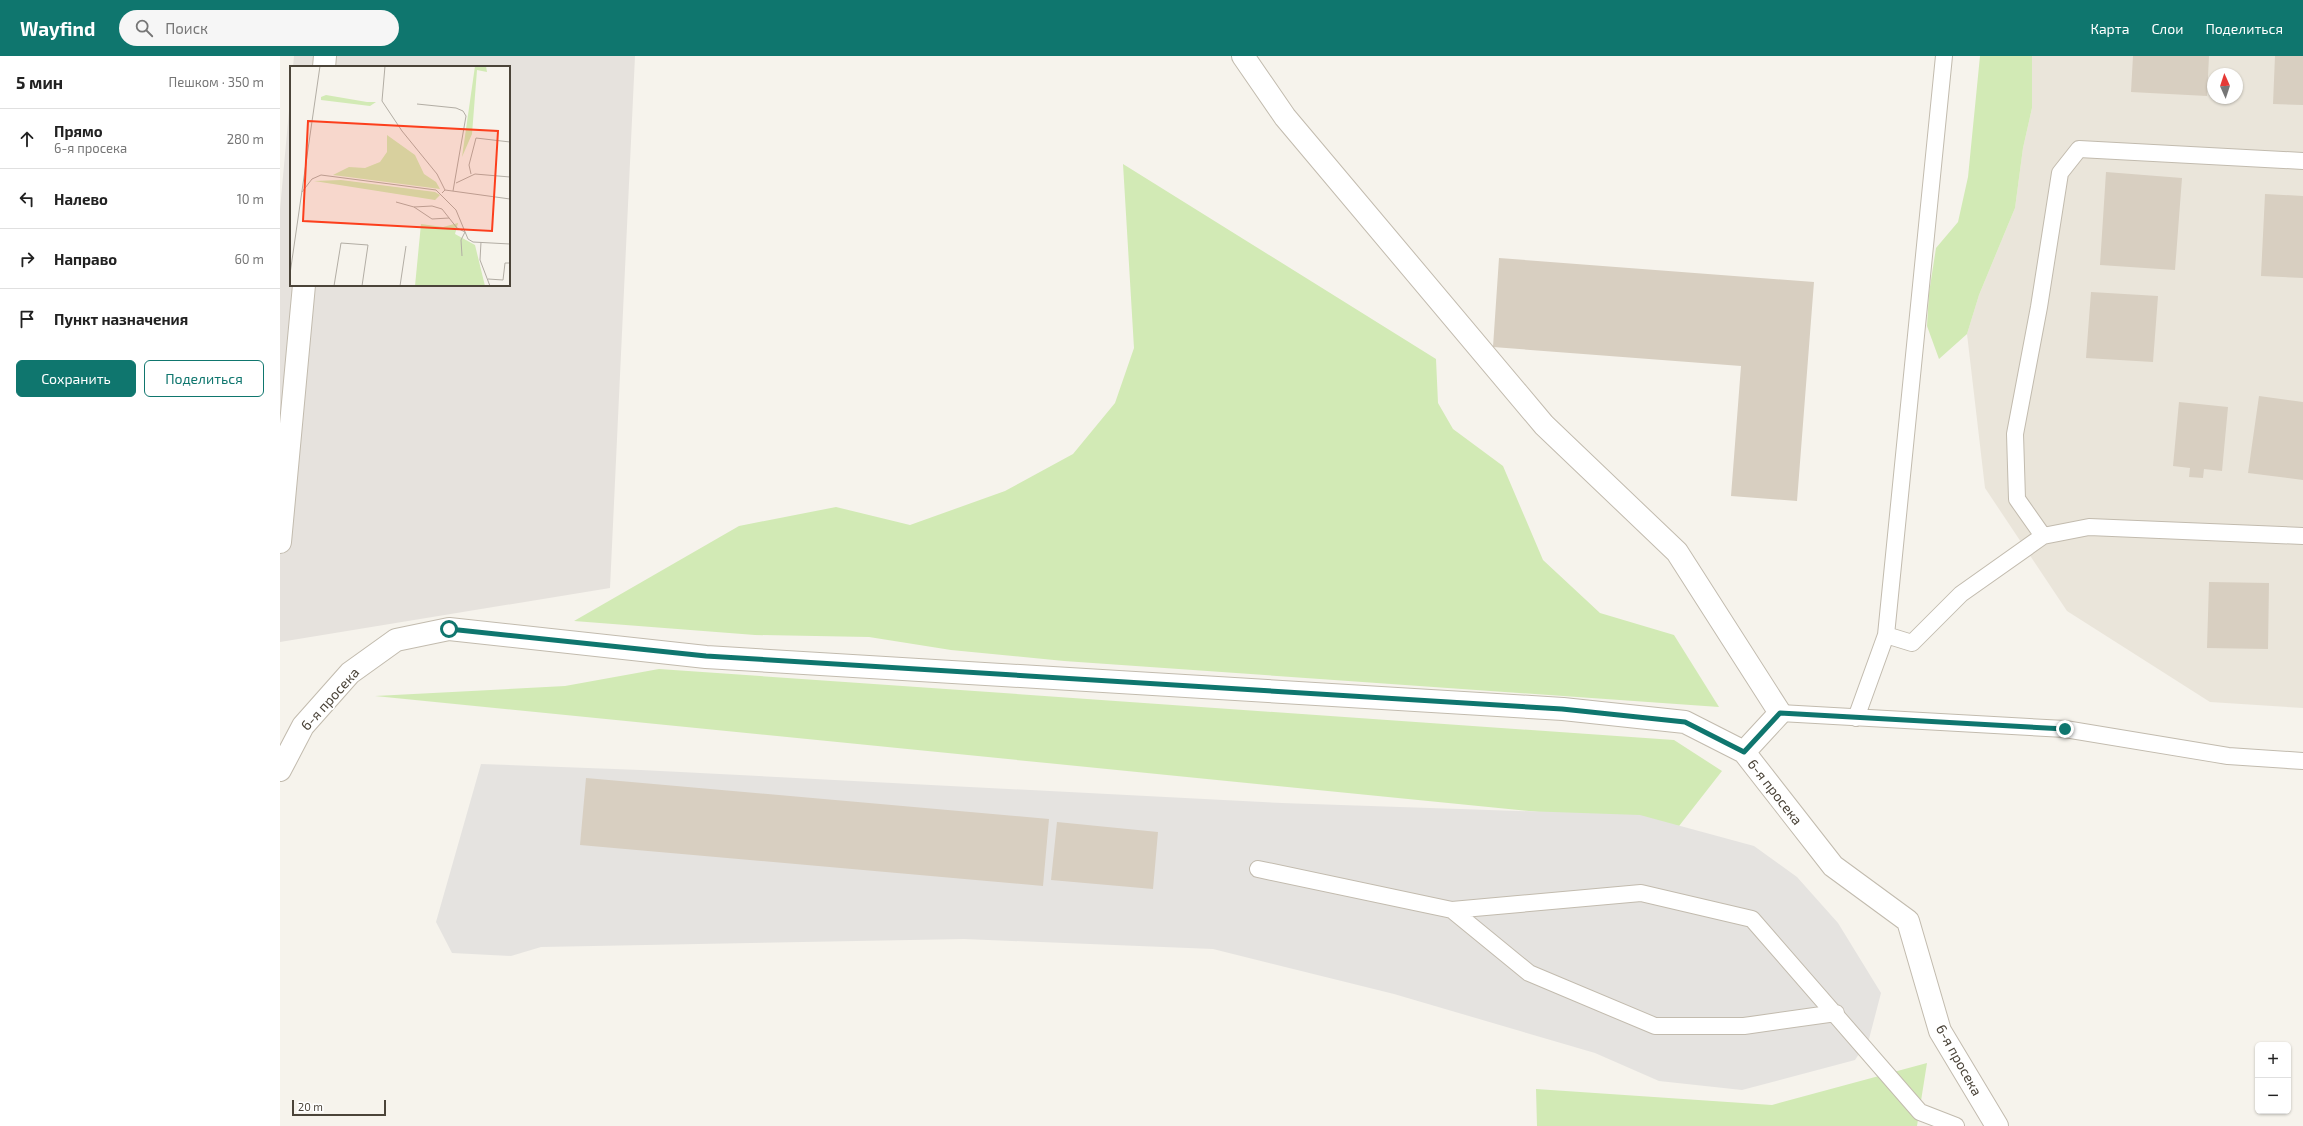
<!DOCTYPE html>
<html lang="ru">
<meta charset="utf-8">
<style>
:root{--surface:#fff;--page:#f6f6f6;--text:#222;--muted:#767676;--line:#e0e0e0;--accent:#0f766e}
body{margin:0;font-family:"Exo 2",sans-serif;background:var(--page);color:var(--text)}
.controls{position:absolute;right:12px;bottom:12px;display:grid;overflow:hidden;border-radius:6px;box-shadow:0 1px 3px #0004}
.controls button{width:36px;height:36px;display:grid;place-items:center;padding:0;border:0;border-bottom:1px solid var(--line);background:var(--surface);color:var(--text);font:20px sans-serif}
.compass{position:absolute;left:1927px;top:12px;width:36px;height:36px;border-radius:50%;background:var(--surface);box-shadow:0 1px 3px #0004;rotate:357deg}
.scale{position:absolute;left:12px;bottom:10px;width:94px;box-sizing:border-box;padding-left:4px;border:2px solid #4b4439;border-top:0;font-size:11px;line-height:14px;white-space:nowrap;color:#4b4439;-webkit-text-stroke:3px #fff;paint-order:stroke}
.stop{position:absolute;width:12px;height:12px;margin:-9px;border:3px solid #0f766e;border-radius:50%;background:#fff}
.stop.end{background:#0f766e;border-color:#fff;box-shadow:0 1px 4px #0008}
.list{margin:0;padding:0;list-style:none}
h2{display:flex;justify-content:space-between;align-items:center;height:52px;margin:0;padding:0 16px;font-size:17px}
h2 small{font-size:13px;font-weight:400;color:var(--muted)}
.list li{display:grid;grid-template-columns:26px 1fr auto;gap:12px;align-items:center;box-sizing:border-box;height:60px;padding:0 16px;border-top:1px solid var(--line)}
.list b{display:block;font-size:15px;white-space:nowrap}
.list p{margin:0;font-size:13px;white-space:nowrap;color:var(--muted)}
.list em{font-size:13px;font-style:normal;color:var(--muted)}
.actions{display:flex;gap:8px;padding:12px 16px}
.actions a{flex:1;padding:9px 0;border:1px solid var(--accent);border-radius:6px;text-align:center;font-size:14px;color:var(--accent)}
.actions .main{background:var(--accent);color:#fff}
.icon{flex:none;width:22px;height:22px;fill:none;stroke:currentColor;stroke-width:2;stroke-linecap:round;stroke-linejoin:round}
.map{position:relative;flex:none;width:2023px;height:1070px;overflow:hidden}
header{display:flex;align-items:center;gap:24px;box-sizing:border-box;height:56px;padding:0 20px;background:var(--accent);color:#fff}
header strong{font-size:19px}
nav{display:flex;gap:22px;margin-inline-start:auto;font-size:14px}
.search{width:280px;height:36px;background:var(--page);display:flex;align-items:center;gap:10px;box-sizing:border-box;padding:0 14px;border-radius:22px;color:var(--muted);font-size:15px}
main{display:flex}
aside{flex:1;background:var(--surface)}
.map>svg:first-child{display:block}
</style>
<header>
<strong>Wayfind</strong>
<div class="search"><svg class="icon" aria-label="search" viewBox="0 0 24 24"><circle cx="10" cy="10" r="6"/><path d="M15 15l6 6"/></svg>Поиск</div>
<nav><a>Карта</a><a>Слои</a><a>Поделиться</a></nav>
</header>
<main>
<aside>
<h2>5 мин<small>Пешком · 350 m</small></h2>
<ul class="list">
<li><svg class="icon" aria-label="ahead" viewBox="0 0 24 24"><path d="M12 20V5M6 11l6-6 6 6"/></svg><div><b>Прямо</b><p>6-я просека</p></div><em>280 m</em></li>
<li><svg class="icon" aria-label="left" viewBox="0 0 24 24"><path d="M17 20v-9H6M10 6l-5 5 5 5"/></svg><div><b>Налево</b></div><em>10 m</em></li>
<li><svg class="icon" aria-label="right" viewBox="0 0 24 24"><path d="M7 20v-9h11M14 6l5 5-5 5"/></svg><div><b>Направо</b></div><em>60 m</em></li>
<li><svg class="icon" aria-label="arrive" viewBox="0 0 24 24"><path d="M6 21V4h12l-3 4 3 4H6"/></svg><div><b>Пункт назначения</b></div></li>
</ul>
<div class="actions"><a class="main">Сохранить</a><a>Поделиться</a></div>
</aside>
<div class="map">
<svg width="2023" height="1070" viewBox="0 0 2023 1070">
<rect width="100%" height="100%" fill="#f6f3ec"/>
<!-- residential -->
<path fill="#eae5da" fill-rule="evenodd" d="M 1752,0 L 2023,0 L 2023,652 L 1930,646 L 1787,555 L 1705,432 L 1687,278 L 1699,239 L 1735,152 L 1743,92 L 1752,52 ZM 1933,18 L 1957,18 L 1957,42 L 1933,42 Z"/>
<!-- industrial -->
<path fill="#e6e2dd" d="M 14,0 L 355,0 L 330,532 L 0,586 L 0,153 L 11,33 L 11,229 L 229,229 L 229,11 L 13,11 Z"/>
<!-- green -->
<path fill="#d2eab5" d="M 1700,0 L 1752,0 L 1752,52 L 1743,92 L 1735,152 L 1699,239 L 1687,278 L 1659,303 L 1647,270 L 1649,237 L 1656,192 L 1678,166 L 1688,121 Z
M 843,108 L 1156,303 L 1158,347 L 1173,373 L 1223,410 L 1263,504 L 1320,557 L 1394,579 L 1439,651 L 784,605 L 671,594 L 589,581 L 475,579 L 294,565 L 459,470 L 556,451 L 630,469 L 725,435 L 793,398 L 835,347 L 854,292 Z
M 379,613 L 1394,684 L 1442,715 L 1399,770 L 95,640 L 285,630 Z
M 1647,1007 L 1637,1070 L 1257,1070 L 1256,1033 L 1492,1049 Z"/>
<!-- parking -->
<path fill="#e5e3e0" d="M 201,708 L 361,714 L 1002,747 L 1360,759 L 1474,790 L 1517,821 L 1558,867 L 1601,937 L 1589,983 L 1575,1004 L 1462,1034 L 1379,1025 L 1315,997 L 1114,938 L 933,893 L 684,883 L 261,891 L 231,900 L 172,897 L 156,866 Z"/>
<!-- building -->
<path fill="#d8cfc1" d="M 1853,0 L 1929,0 L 1927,40 L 1851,36 Z
M 1995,0 L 2023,0 L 2023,49 L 1993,48 Z
M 1826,116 L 1902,122 L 1895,214 L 1820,209 Z
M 1985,138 L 2023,140 L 2023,222 L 1981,220 Z
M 1219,202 L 1534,226 L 1517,445 L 1451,440 L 1461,310 L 1213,291 Z
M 1811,236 L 1878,240 L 1873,306 L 1806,302 Z
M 1979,340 L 2023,346 L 2023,424 L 1968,417 Z
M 1899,346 L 1948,351 L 1942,415 L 1924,413 L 1923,422 L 1909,421 L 1910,412 L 1893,410 Z
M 1929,526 L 1989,527 L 1988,593 L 1927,592 Z
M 306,722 L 769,763 L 763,830 L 300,789 Z
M 777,766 L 878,776 L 873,833 L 771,824 Z"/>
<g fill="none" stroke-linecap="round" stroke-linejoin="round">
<!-- lane casing -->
<g stroke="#c2bbae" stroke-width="18">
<path id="lane" d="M 1763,480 L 1737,443 L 1735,378 L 1759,251 L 1780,117 L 1799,93 L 2023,105
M 1606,579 L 1632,587 L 1681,538 L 1763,480 L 1809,471 L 2023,480
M 1500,657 L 1785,673 L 1948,700 L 2023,705
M 1576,662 L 1606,579 L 1664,0
M 978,813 L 1172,854 L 1361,837 L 1472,863 L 1640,1056 L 1676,1070
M 1172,854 L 1249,917 L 1375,970 L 1464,970 L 1556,957"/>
</g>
<!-- street casing -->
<g stroke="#c2bbae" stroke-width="24">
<path id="street" d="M 963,0 L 1005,61 L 1264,369 L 1397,496 L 1500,657 L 1464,696
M 44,11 L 45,0
M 0,486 L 24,229
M 0,714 L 23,670 L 70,617 L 116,584 L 169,573 L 426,601 L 1283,653 L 1405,666 L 1464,696 L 1553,810 L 1628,865 L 1660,975 L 1717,1070"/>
</g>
<!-- lane -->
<use href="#lane" stroke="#fff" stroke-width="16"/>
<!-- street -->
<use href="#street" stroke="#fff" stroke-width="22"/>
</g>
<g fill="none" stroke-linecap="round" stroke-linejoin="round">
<!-- route -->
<path stroke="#0f766e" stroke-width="5" d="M 169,573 L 426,600 L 1282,653 L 1405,666 L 1464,696 L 1500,657 L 1785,673"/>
</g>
<g text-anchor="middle" stroke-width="3.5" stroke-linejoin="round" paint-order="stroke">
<!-- street labels -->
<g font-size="14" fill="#4b4439" stroke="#fff">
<text transform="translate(50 643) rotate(-48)" y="5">6-я просека</text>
<text transform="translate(1495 736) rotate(52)" y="5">6-я просека</text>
<text transform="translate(1679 1004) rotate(61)" y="5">6-я просека</text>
</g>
</g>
<!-- overview -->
<g transform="translate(10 10)">
<rect width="220" height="220" fill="#f6f3ec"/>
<path d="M 185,0 L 196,0 L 197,6 L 187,4 L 182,68 L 172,91 ZM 36,29 L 77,36 L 86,36 L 80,40 L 31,34 L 31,31 ZM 97,69 L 125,89 L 134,108 L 146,116 L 150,123 L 43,109 L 59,101 L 75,102 L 90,96 L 97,86 ZM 51,114 L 145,126 L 150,129 L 145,134 L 24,115 ZM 168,157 L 165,168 L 185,179 L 195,220 L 125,220 L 131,158 L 153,161 Z" fill="#d2eab5"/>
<path fill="none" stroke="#b2ada4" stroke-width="1" d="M 95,0 L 92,35 L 112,65 L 147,108 L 155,124 L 152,127M 127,38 L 166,42 L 173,45 L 176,50 L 163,125M 181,108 L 179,99 L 186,72 L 220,76M 166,117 L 185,108 L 220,111M 155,124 L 220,133M 12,126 L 22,113 L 31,109 L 146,124 L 166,144 L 178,173 L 183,176 L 220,178M 106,136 L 124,141 L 142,140 L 152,143 L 167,162 L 175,166 L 171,174 L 172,190M 124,141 L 142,153 L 159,152M 191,176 L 190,194 L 200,220M 0,208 L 30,0M 198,213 L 213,214 L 215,197 L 220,197M 44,220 L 51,177 L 78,179 L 72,220M 110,220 L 116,180"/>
<path fill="#fc3f1d" fill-opacity="0.15" stroke="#fc3f1d" stroke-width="2" d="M 18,55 L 208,65 L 202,165 L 13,155 Z"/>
<rect width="220" height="220" fill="none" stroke="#4b4439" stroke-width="2"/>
</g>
</svg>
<div class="controls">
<button>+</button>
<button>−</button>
</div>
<svg class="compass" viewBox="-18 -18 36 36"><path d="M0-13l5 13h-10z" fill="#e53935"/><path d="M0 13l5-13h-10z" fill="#767676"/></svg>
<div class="scale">20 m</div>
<div class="stop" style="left:169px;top:573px"></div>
<div class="stop end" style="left:1785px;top:673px"></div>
</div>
</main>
